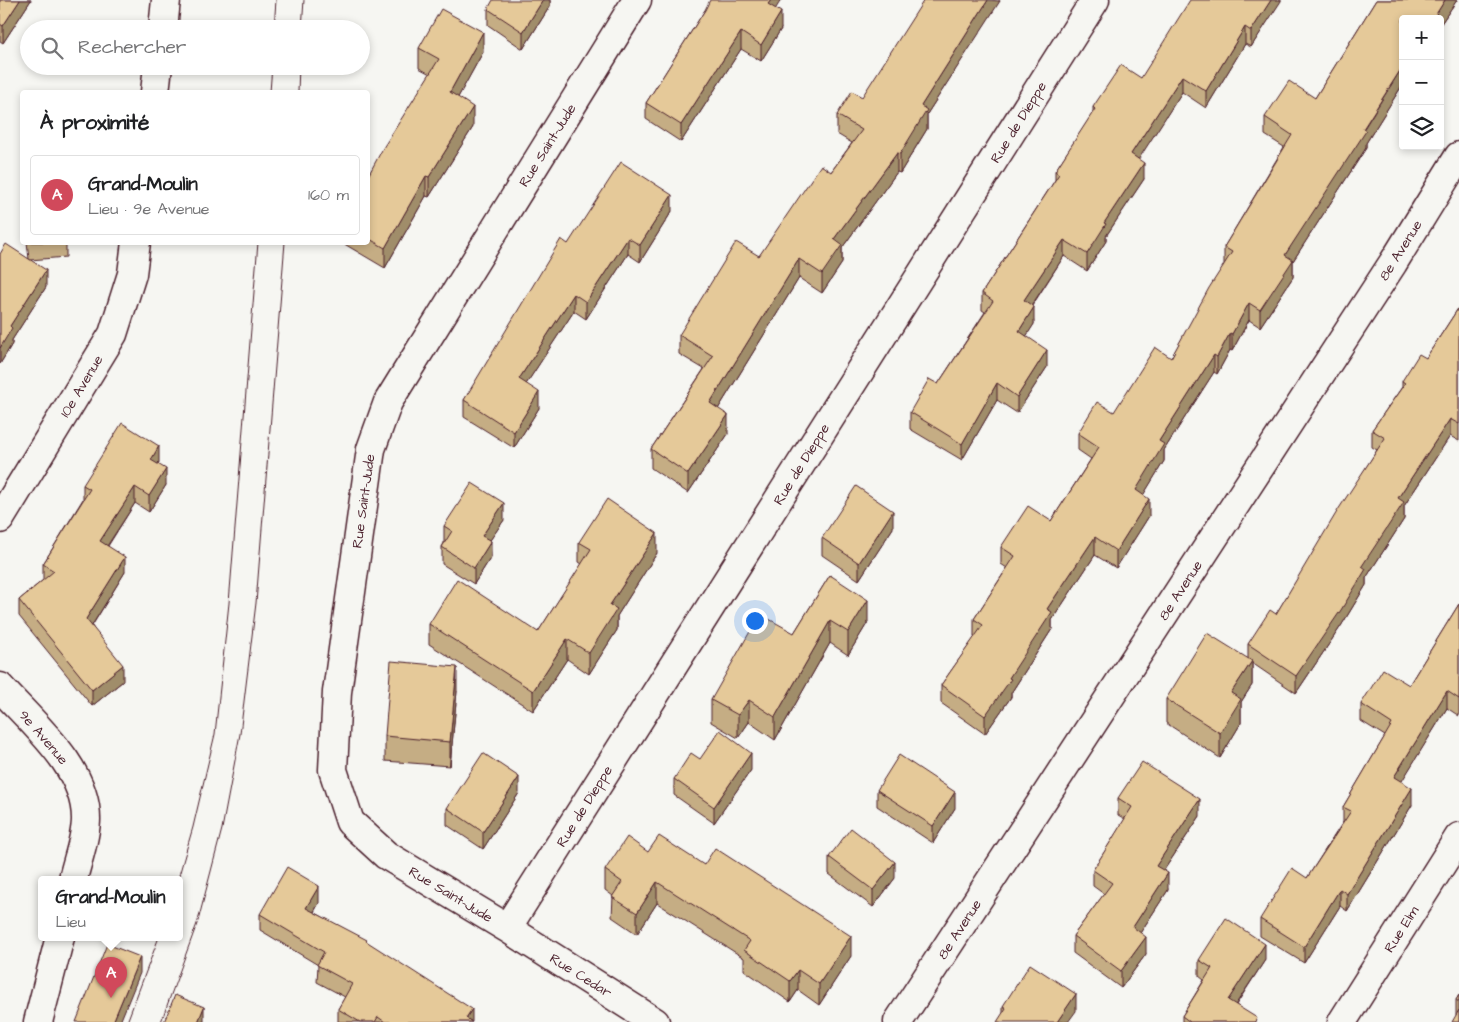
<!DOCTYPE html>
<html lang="fr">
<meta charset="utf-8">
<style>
:root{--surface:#fff;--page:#f2f2f2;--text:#202124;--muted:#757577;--line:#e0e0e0;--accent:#d1495b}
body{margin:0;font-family:"Architects Daughter",sans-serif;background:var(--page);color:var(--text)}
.controls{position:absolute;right:15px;top:15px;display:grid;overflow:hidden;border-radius:5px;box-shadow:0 2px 8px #0003}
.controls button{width:45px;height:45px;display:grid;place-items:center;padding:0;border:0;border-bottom:1px solid var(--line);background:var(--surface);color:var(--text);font:25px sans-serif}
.you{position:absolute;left:754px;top:620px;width:18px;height:18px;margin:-12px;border:4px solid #fff;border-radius:50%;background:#1a73e8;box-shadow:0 0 0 8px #1a73e833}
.badge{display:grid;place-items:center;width:32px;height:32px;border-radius:50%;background:var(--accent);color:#fff;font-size:16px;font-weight:700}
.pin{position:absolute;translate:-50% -41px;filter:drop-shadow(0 1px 2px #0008)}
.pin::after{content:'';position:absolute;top:26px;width:18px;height:15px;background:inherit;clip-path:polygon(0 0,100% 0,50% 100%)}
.popup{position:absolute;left:38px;top:876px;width:145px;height:65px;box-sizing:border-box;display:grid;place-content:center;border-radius:5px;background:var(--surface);filter:drop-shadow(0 1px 4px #0005);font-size:16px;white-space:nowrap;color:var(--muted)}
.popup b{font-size:19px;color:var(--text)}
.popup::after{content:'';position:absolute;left:50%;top:100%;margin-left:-10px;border:10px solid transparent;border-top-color:var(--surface)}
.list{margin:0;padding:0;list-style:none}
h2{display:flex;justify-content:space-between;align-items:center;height:65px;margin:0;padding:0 20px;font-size:21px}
h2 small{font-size:16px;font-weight:400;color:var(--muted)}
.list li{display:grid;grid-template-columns:32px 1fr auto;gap:15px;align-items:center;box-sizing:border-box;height:80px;margin:0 10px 10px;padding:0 10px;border:1px solid var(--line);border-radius:5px}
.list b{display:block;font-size:19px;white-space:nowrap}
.list p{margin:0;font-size:16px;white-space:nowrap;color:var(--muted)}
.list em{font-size:16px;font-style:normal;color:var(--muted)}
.icon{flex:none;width:28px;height:28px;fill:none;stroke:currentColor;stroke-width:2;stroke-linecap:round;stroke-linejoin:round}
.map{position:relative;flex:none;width:1459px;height:1022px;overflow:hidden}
.search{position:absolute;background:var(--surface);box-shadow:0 2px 8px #0003;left:20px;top:20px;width:350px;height:55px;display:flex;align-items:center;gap:12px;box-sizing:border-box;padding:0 18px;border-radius:28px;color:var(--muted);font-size:19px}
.panel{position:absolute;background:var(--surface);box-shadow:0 2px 8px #0003;left:20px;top:90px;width:350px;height:155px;border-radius:5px}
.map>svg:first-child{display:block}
</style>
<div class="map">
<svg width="1459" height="1022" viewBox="0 0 1459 1022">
<rect width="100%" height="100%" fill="#f6f6f2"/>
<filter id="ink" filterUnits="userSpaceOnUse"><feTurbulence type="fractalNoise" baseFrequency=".02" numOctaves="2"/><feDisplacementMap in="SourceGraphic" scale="10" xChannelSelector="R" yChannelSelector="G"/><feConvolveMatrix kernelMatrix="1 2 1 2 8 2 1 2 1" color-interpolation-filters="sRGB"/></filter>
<g filter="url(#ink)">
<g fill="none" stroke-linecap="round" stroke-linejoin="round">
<!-- minor casing -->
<g stroke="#4a1f2b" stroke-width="31">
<path id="minor" d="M 637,0 L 388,402 L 371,449 L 337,692 L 333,770 L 350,822 L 386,855 L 507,928 L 655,1022
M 163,29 L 166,0
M 155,92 L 158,66
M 0,519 L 113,334 L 132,274 L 136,242
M 0,687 C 33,724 86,767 86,819 C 86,838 77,861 73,879
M 507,928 L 1095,0
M 38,1022 L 60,937
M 1342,1022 L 1459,837"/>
</g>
<!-- tertiary casing -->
<g stroke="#4a1f2b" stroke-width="31">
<path id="tertiary" d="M 898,1022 L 1393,263 L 1459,156"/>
</g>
<!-- minor -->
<use href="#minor" stroke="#f6f6f2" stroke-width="28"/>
<!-- tertiary -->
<use href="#tertiary" stroke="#f6f6f2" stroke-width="28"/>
<!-- tram -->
<path stroke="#4a1f2b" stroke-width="1" d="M 274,29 L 276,0
M 302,29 L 304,0
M 270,92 L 272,66
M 298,92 L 299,66
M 178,879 L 193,827 L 215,734 L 229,603 L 258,242
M 127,1022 L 159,937
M 161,1022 L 198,921 L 222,829 L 240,734 L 256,603 L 285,242"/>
</g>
<!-- wall -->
<path fill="#c5ad84" stroke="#4a1f2b" d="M 0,0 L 31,0 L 3,43 L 0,41 Z
M 550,0 L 550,6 L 523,49 L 488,25 L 488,9 Z
M 1000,0 L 927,114 L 927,129 L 900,173 L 897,172 L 842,248 L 842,263 L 822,293 L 799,278 L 718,409 L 728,434 L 688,493 L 651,468 L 651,449 L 704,369 L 679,354 L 679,335 L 759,256 L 831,172 L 852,143 L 837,134 L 837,115 Z
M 1281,0 L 1251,47 L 1245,44 L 1206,108 L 1182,92 L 1138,159 L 1144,179 L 1106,236 L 1106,241 L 1087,271 L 1064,256 L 1032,306 L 1034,324 L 1026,336 L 1047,367 L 1017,413 L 997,400 L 962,460 L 910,429 L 910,412 L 938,384 L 985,312 L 982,310 L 982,293 L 1055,180 L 1055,171 L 1093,113 L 1093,107 L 1141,78 Z
M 1376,0 L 1457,0 L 1440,25 L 1440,19 L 1403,84 L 1366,143 L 1366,148 L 1293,261 L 1293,277 L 1260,327 L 1249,320 L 1232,351 L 1230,350 L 1217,374 L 1214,372 L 1164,450 L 1164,461 L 1143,495 L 1149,516 L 1116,568 L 1095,555 L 1052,620 L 1052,629 L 1011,693 L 1011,697 L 985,734 L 941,703 L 941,685 L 975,637 L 974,637 L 974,619 L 1007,568 L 1001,564 L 1001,547 L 1051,521 L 1091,459 L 1078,450 L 1078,433 L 1114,412 L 1171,358 L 1224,265 L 1224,247 L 1284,147 L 1265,135 L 1265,117 L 1315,98 Z
M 776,9 L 781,29 L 761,61 L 741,49 L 681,142 L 646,119 L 646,103 L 705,10 Z
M 419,48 L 483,52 L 458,97 L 473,127 L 429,197 L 426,196 L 385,268 L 341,242 L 368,242 L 368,176 L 430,74 L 419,68 Z
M 672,211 L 640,262 L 628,254 L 586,319 L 574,311 L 526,384 L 539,408 L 514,448 L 464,417 L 464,400 L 568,244 Z
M 27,242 L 66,242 L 66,257 L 30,260 L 46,287 L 12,340 L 12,344 L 0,364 L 0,254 L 29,259 Z
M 1459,307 L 1459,441 L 1450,436 L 1404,506 L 1404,519 L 1366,578 L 1366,585 L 1341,626 L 1296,693 L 1252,663 L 1252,685 L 1241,702 L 1241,723 L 1220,758 L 1166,723 L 1166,699 L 1248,659 L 1248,644 L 1276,614 L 1377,450 L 1372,447 L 1372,430 L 1402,387 L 1402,381 L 1426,358 Z
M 159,462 L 158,464 L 166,485 L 149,512 L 135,503 L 108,546 L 125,572 L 92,626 L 123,681 L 92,706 L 19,616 L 19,600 L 43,580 L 43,564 L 83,499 L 83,485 Z
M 504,520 L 490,540 L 491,557 L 474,584 L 442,564 L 442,547 L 444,543 L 444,526 Z
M 893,528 L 859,580 L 822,555 L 822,538 Z
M 579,542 L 657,553 L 617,616 L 617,630 L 589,674 L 567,659 L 533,711 L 429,644 L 429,624 L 538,632 L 582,564 L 579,562 Z
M 830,575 L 868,622 L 848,655 L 830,643 L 775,740 L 749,722 L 738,738 L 711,722 L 711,700 L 794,633 Z
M 1459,604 L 1459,716 L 1447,708 L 1401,782 L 1412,805 L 1347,911 L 1340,906 L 1304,963 L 1260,936 L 1260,919 L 1307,878 L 1343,822 L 1343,807 L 1385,736 L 1361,721 L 1361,704 L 1409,685 Z
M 457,691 L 450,766 L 385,761 L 385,736 Z
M 700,759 L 751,770 L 714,823 L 674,795 L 674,779 Z
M 877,790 L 955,808 L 933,843 L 877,806 Z
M 519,793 L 483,849 L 447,825 L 447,808 Z
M 1118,798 L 1200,816 L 1164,870 L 1168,890 L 1140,933 L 1146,954 L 1121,988 L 1073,953 L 1073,936 L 1104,894 L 1093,886 L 1093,870 L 1125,819 L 1118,815 Z
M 648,852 L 704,865 L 851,956 L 819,1005 L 798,990 L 790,1002 L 744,970 L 744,958 L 657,903 L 637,934 L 612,917 L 613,896 L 605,890 L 605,870 Z
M 829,857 L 895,878 L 873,907 L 829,874 Z
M 319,903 L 314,912 L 367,942 L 472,1022 L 338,1022 L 338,1009 L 345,997 L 317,982 L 318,965 L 260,930 L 260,914 Z
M 1199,960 L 1265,960 L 1236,1005 L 1257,1022 L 1182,1022 L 1182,1016 L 1204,980 L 1199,976 Z
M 1459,995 L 1459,1022 L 1456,1015 L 1456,1000 Z
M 1003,1006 L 1076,1011 L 1003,1014 Z"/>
<!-- shaded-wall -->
<path fill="#a08d6b" stroke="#4a1f2b" d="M 20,0 L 31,0 L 3,43 L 3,26 Z
M 543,0 L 550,0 L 550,6 L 523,49 L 523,32 Z
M 771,0 L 781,0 L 768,21 L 768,4 Z
M 988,0 L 1000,1 L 927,114 L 927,129 L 900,173 L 900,154 L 921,106 Z
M 1271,0 L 1281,0 L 1281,1 L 1251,47 L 1251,31 Z
M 1445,0 L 1457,0 L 1440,25 L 1440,19 L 1433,19 Z
M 781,12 L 781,29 L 761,61 L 761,45 Z
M 1245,27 L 1245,44 L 1206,108 L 1206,91 Z
M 483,32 L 483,52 L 450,112 L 450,92 Z
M 741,32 L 741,49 L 681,142 L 681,125 Z
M 1403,66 L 1403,84 L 1366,143 L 1366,148 L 1293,261 L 1293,277 L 1260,327 L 1260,310 L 1285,255 Z
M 1182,76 L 1182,92 L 1131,171 L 1131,154 Z
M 473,107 L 473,127 L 429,197 L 429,177 Z
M 897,153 L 897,172 L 842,248 L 842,263 L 822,293 L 822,274 L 834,239 Z
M 1144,163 L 1144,179 L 1106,236 L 1106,241 L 1087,271 L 1087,254 L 1104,223 Z
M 426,176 L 426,196 L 385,268 L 385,248 Z
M 672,195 L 672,211 L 640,262 L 640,245 Z
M 628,238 L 628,254 L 586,319 L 586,302 Z
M 1064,240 L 1064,256 L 1024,317 L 1024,300 Z
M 799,259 L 799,278 L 710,422 L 710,403 Z
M 46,270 L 46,287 L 12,340 L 12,344 L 0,364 L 0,348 L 10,326 Z
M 574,294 L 574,311 L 519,395 L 519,379 Z
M 1249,303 L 1249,320 L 1232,351 L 1232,334 Z
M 1034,307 L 1034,324 L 1019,348 L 1019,331 Z
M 1230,333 L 1230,350 L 1217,374 L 1217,357 Z
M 1047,350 L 1047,367 L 1017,413 L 1017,397 Z
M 1214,355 L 1214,372 L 1164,450 L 1164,461 L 1136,507 L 1136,490 L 1159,441 Z
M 997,383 L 997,400 L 962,460 L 962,444 Z
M 539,392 L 539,408 L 514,448 L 514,432 Z
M 728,415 L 728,434 L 688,493 L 688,474 Z
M 1450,419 L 1450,436 L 1404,506 L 1404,519 L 1366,578 L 1366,585 L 1341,626 L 1296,693 L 1296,676 L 1398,498 Z
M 159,446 L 159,462 L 151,475 L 151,460 Z
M 166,469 L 166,485 L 149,512 L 149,496 Z
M 135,487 L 135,503 L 100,557 L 100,541 Z
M 1149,499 L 1149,516 L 1116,568 L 1116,551 Z
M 504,503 L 504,520 L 482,552 L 482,536 Z
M 893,511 L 893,528 L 859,580 L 859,563 Z
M 657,533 L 657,553 L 617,616 L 617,630 L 589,674 L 589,653 L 610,605 Z
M 1095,537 L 1095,555 L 1052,620 L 1052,629 L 1011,693 L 1011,697 L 985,734 L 985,716 L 1009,678 L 1047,609 Z
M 491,541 L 491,557 L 474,584 L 474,568 Z
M 125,557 L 125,572 L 86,635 L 86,619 Z
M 868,600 L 868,622 L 848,655 L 848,632 Z
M 830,621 L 830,643 L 775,740 L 775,717 Z
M 567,639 L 567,659 L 533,711 L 533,691 Z
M 1252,661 L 1252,685 L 1241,702 L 1241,723 L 1220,758 L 1220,733 L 1231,693 Z
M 123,665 L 123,681 L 92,706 L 92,690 Z
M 457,667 L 457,691 L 450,766 L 450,742 Z
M 1447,691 L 1447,708 L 1394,794 L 1394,777 Z
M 749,700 L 749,722 L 738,738 L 738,715 Z
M 751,753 L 751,770 L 714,823 L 714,807 Z
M 519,777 L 519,793 L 483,849 L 483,832 Z
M 1412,788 L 1412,805 L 1347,911 L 1347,894 Z
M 955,792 L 955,808 L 933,843 L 933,826 Z
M 1200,799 L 1200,816 L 1156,882 L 1156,866 Z
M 895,862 L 895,878 L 873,907 L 873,890 Z
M 1168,873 L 1168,890 L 1133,944 L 1133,927 Z
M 657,882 L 657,903 L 637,934 L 637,913 Z
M 319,886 L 319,903 L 306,925 L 306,908 Z
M 1340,889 L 1340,906 L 1304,963 L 1304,947 Z
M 851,936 L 851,956 L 819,1005 L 819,984 Z
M 1146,937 L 1146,954 L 1121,988 L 1121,971 Z
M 1265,944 L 1265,960 L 1228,1016 L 1228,1000 Z
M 140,957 L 140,973 L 120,1022 L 113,1022 Z
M 798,970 L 798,990 L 790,1002 L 790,981 Z
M 1076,994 L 1076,1011 L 1068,1022 L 1057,1022 Z
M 204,1007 L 204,1022 L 198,1022 Z
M 472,1009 L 472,1022 L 466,1018 Z"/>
<!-- building -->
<path fill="#e5c999" stroke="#4a1f2b" d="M 0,0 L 20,0 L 3,26 L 0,24 Z
M 493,0 L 543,0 L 523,32 L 488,9 Z
M 710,0 L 771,0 L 768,4 L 781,12 L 761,45 L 741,32 L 681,125 L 646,103 L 705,10 Z
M 924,0 L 988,0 L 921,106 L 927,110 L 900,154 L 897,153 L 834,239 L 842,245 L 822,274 L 799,259 L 710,403 L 728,415 L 688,474 L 651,449 L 713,356 L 679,335 L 736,242 L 759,256 L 821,165 L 831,172 L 862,130 L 837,115 L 852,91 L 862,97 Z
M 1190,0 L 1271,0 L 1251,31 L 1245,27 L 1206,91 L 1182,76 L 1131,154 L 1144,163 L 1104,223 L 1106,224 L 1087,254 L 1064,240 L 1024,300 L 1034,307 L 1019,331 L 1047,350 L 1017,397 L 997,383 L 962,444 L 910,412 L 929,379 L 938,384 L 993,301 L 982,293 L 1059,174 L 1055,171 L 1095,109 L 1093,107 L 1121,65 L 1141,78 Z
M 1376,0 L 1445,0 L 1433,19 L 1403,19 L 1403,66 L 1363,129 L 1366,131 L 1285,255 L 1293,260 L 1260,310 L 1249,303 L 1232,334 L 1230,333 L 1217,357 L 1214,355 L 1159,441 L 1164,444 L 1136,490 L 1149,499 L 1116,551 L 1095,537 L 1047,609 L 1052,612 L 1009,678 L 1011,679 L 985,716 L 941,685 L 983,625 L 974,619 L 1015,556 L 1001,547 L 1028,506 L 1051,521 L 1099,447 L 1078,433 L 1097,402 L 1114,412 L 1155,347 L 1171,358 L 1209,288 L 1232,252 L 1224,247 L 1292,135 L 1265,117 L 1289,81 L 1315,98 Z
M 441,9 L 483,32 L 450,92 L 473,107 L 429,177 L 426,176 L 385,248 L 368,238 L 368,176 L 383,148 L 439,59 L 419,48 Z
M 621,162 L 672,195 L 640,245 L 628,238 L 586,302 L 574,294 L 519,379 L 539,392 L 514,432 L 464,400 L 561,239 L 568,244 Z
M 6,244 L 46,270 L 10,326 L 12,328 L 0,348 L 0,254 Z
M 1459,307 L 1459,424 L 1450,419 L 1398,498 L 1404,502 L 1362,566 L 1366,569 L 1341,610 L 1296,676 L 1248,644 L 1270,610 L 1276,614 L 1338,510 L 1385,438 L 1372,430 L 1405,383 L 1402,381 L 1419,354 L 1426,358 Z
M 122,423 L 159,446 L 151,460 L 166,469 L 149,496 L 135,487 L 100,541 L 125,557 L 86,619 L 123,665 L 92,690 L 19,600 L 54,571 L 43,564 L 90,489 L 83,485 Z
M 472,483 L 504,503 L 482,536 L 491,541 L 474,568 L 442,547 L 452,531 L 444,526 Z
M 856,486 L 893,511 L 859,563 L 822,538 Z
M 607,499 L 657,533 L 610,605 L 617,609 L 589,653 L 567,639 L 533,691 L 429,624 L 457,579 L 538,632 L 591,549 L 579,542 Z
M 830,575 L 868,600 L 848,632 L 830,621 L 775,717 L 749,700 L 738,715 L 711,700 L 760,614 L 794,633 Z
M 1459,604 L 1459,699 L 1447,691 L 1394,777 L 1412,788 L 1347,894 L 1340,889 L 1304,947 L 1260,919 L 1292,868 L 1307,878 L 1351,811 L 1343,807 L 1392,724 L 1361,704 L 1383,669 L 1409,685 Z
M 1207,633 L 1252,661 L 1231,693 L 1241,699 L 1220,733 L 1166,699 Z
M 391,661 L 457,667 L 450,742 L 385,736 Z
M 720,730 L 751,753 L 714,807 L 674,779 L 691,753 L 700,759 Z
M 483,753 L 519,777 L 483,832 L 447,808 Z
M 899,755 L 955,792 L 933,826 L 877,790 Z
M 1142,762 L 1200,799 L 1156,866 L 1168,873 L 1133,927 L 1146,937 L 1121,971 L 1073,936 L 1112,883 L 1093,870 L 1132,807 L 1118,798 Z
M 851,828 L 895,862 L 873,890 L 829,857 Z
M 659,836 L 704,865 L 715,848 L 851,936 L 819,984 L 798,970 L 790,981 L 744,950 L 750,941 L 657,882 L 637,913 L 612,897 L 622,882 L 605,870 L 627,837 L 648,852 Z
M 287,867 L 319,886 L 306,908 L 367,940 L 366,941 L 472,1009 L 466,1018 L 472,1022 L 385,1022 L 378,1017 L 375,1022 L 360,1022 L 338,1009 L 352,984 L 317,965 L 324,952 L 260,914 Z
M 1226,918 L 1265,944 L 1228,1000 L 1257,1018 L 1255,1022 L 1190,1022 L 1182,1016 L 1212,968 L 1199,960 Z
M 107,944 L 140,957 L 113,1022 L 76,1022 Z
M 1030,964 L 1076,994 L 1057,1022 L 997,1022 L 1006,1008 L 1003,1006 Z
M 175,995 L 204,1007 L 198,1022 L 164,1022 Z
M 1459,995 L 1459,1002 L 1456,1000 Z
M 1459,1010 L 1459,1022 L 1452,1022 Z"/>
</g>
<g text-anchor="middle" stroke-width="5" stroke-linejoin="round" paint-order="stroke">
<!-- street labels -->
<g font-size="14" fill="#4a1f2b" stroke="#f6f6f2">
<text transform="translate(1018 122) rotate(-58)" y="5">Rue de Dieppe</text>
<text transform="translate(547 145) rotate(-58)" y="5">Rue Saint-Jude</text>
<text transform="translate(1400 250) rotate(-58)" y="5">8e Avenue</text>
<text transform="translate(81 386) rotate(-59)" y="5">10e Avenue</text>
<text transform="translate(801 464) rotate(-58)" y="5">Rue de Dieppe</text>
<text transform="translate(363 501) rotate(-82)" y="5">Rue Saint-Jude</text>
<text transform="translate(1180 590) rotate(-57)" y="5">8e Avenue</text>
<text transform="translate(44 737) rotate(49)" y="5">9e Avenue</text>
<text transform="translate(584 806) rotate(-58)" y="5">Rue de Dieppe</text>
<text transform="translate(451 894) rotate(31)" y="5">Rue Saint-Jude</text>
<text transform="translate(959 929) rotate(-57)" y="5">8e Avenue</text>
<text transform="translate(1401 929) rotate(-58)" y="5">Rue Elm</text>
<text transform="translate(581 975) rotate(32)" y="5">Rue Cedar</text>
</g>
</g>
</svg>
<div class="controls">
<button>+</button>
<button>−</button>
<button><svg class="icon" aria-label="layers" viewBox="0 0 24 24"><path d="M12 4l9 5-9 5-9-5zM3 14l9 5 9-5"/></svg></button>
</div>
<div class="you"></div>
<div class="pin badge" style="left:111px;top:998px">A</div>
<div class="popup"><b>Grand-Moulin</b>Lieu</div>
<div class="search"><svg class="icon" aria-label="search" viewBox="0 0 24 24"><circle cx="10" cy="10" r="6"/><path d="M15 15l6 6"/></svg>Rechercher</div>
<section class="panel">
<h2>À proximité<small></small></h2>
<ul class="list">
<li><span class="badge">A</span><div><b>Grand-Moulin</b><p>Lieu · 9e Avenue</p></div><em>160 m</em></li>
</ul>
</section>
</div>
